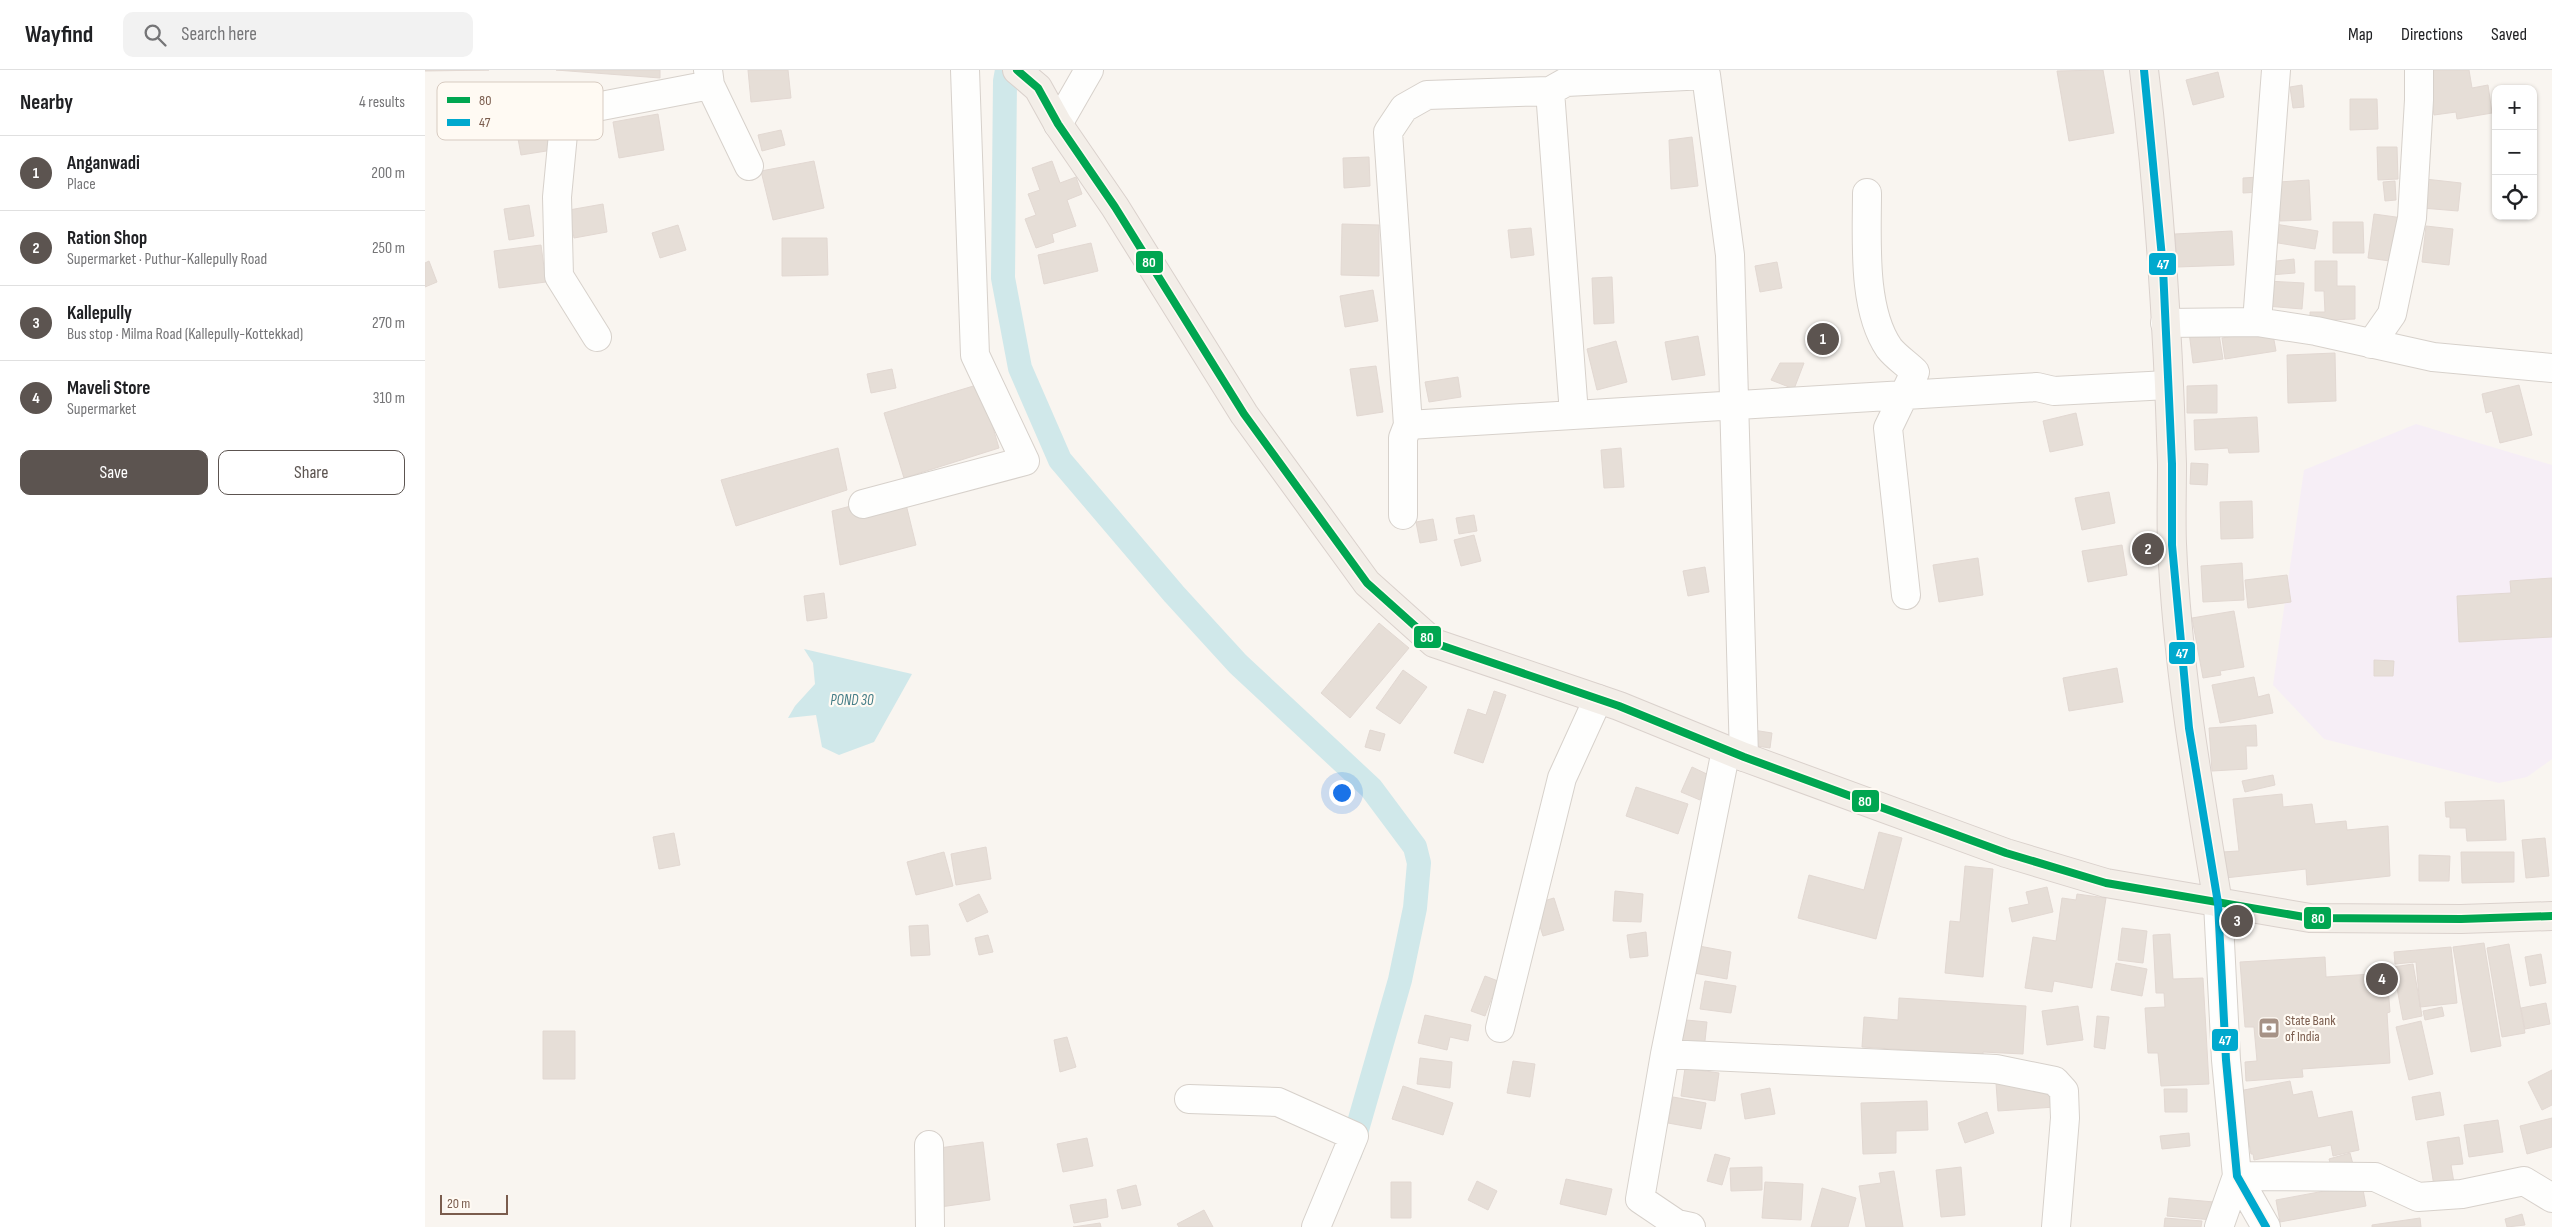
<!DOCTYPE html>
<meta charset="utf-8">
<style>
:root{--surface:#fff;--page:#f2f2f2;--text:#202124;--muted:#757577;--line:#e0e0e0;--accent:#5c5450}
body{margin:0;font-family:"Sofia Sans Condensed",sans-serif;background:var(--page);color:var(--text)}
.controls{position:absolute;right:15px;top:15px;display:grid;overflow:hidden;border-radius:10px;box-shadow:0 1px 4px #0004}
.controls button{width:45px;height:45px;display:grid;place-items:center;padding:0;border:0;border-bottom:1px solid var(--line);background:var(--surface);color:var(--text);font:25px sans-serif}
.scale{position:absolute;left:15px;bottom:12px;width:68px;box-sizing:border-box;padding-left:5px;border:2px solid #7a5c4d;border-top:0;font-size:14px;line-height:18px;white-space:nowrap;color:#7a5c4d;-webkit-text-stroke:4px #fffaf3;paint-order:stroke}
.you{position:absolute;left:916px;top:722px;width:18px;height:18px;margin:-12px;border:4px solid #fff;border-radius:50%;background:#1a73e8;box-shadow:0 0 0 8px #1a73e833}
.badge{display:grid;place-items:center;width:32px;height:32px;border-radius:50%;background:var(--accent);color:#fff;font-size:16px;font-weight:700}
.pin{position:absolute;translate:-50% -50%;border:2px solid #fff;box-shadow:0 1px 5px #0006}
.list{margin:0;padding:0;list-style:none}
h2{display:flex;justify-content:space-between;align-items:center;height:65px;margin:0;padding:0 20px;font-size:21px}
h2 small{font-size:16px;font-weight:400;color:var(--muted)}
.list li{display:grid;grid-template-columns:32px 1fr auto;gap:15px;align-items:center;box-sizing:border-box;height:75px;padding:0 20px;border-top:1px solid var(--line)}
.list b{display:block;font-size:19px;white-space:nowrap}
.list p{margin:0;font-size:16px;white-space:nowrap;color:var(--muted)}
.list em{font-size:16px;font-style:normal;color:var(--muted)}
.actions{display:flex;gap:10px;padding:15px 20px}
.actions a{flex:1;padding:11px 0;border:1px solid var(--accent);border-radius:10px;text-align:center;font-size:18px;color:var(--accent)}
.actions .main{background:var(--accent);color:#fff}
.icon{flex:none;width:28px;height:28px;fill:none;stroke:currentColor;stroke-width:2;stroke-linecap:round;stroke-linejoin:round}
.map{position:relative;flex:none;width:2127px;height:1157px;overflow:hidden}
header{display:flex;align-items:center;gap:30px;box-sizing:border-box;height:70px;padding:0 25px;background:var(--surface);border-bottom:1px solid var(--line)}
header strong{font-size:24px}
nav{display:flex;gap:28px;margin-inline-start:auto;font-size:18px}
.search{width:350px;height:45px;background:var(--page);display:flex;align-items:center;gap:12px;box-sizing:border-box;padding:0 18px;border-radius:10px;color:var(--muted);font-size:19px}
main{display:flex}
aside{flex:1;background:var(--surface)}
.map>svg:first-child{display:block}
</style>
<header>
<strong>Wayfind</strong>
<div class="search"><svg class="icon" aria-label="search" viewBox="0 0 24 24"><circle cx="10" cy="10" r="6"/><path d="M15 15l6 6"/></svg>Search here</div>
<nav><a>Map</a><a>Directions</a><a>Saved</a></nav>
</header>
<main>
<aside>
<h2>Nearby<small>4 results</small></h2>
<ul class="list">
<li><span class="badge">1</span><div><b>Anganwadi</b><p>Place</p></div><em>200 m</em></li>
<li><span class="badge">2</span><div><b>Ration Shop</b><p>Supermarket · Puthur-Kallepully Road</p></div><em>250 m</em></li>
<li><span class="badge">3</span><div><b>Kallepully</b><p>Bus stop · Milma Road (Kallepully-Kottekkad)</p></div><em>270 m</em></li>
<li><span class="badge">4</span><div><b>Maveli Store</b><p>Supermarket</p></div><em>310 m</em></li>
</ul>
<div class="actions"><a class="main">Save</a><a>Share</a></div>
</aside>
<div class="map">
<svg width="2127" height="1157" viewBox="0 0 2127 1157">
<rect width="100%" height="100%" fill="#f9f5f0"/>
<!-- education -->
<path fill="#f6eef6" d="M 1991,354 L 2127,395 L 2127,689 L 2102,707 L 2074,713 L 1899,669 L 1848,615 L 1879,400 Z"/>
<!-- water -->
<path fill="#d0e8ea" d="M 379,579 L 487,604 L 449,672 L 414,685 L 397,677 L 391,645 L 363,648 L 370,636 L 390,614 L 388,593 Z"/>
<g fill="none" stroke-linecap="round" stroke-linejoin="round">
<!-- canal -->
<path stroke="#d0e8ea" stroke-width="24" d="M 582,0 L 580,11 L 578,208 L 595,298 L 635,390 L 749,524 L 813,594 L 946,718 L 990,777 L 994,793 L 990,838 L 975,910 L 925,1084"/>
</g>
<!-- building -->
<path fill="#e6ded7" stroke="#e2d8d2" d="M 0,0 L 64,0 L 0,1 Z
M 131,0 L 235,0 L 235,8 Z
M 323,0 L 363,0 L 366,28 L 326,32 Z
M 1678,0 L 1689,63 L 1644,71 L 1632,1 Z
M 2002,0 L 2044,0 L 2047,18 L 2063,15 L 2067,43 L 2032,49 L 2031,42 L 2009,45 Z
M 1793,2 L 1799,27 L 1768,35 L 1761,10 Z
M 1877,15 L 1879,37 L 1868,38 L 1865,17 Z
M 1925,29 L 1952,29 L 1953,59 L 1925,60 Z
M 233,44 L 239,80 L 194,88 L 188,52 Z
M 128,49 L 134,79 L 96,85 L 92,63 L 105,61 L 103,53 Z
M 356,60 L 360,75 L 337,81 L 333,65 Z
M 1267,67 L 1273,116 L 1246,119 L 1244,70 Z
M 1952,77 L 1972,77 L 1973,109 L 1953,110 Z
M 944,87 L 945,116 L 919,118 L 918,88 Z
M 389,91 L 399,138 L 348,150 L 336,101 Z
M 627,91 L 635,113 L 651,107 L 657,124 L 642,130 L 651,156 L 627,164 L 629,172 L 611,178 L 600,149 L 611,145 L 603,124 L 615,120 L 607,98 Z
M 1834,107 L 1835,122 L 1818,123 L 1818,108 Z
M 2000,109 L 2036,113 L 2033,141 L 1997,138 Z
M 1884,110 L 1886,150 L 1855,151 L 1854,112 Z
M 1970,111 L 1971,130 L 1960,131 L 1958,112 Z
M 178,134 L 182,162 L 149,168 L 144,140 Z
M 104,135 L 109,166 L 84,170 L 79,139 Z
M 1949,144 L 1978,148 L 1972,192 L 1943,188 Z
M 1908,152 L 1938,152 L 1939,183 L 1908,183 Z
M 917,154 L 954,155 L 954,206 L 916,205 Z
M 1850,154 L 1893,161 L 1890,179 L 1847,172 Z
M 253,155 L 261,180 L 235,188 L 227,163 Z
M 2001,156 L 2028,159 L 2024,195 L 1997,192 Z
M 1106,158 L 1109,185 L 1086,188 L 1083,160 Z
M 1807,161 L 1809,195 L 1752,197 L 1750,164 Z
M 357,168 L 402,168 L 403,205 L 357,206 Z
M 666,173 L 673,201 L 619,214 L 613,185 Z
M 116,175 L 121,212 L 74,218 L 69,181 Z
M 1869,189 L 1870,203 L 1845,205 L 1843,192 Z
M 4,191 L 12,212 L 0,217 L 0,193 Z
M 1890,191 L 1912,191 L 1912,216 L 1930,216 L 1930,249 L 1906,250 L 1906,255 L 1885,255 L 1885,242 L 1900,242 L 1899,221 L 1890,221 Z
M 1352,192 L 1357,218 L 1335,222 L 1330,196 Z
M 1187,207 L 1189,253 L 1169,254 L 1167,208 Z
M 1842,211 L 1879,213 L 1877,239 L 1841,236 Z
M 948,220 L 953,251 L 920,257 L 915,226 Z
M 1405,256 L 1409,281 L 1389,279 L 1388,259 Z
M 1793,258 L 1798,289 L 1768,293 L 1764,262 Z
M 1847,259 L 1851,281 L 1800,289 L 1797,268 Z
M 1273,266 L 1280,305 L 1247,310 L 1240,272 Z
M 1191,271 L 1202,312 L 1172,320 L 1162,279 Z
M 1910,283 L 1911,331 L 1863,333 L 1862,285 Z
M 1355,293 L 1379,293 L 1369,319 L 1346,310 Z
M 951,296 L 958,342 L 932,346 L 925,299 Z
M 467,299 L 471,318 L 446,323 L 442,304 Z
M 1033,307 L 1036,327 L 1004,332 L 1000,312 Z
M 555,314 L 574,378 L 479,408 L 459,343 Z
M 1792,315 L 1792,343 L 1762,343 L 1762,316 Z
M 2094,315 L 2107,365 L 2075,373 L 2067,341 L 2061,343 L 2057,324 Z
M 1651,343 L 1658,375 L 1625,382 L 1618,351 Z
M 1832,347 L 1834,382 L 1804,383 L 1803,378 L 1770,380 L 1769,350 Z
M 413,378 L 422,420 L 311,456 L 296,410 Z
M 1196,378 L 1199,417 L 1179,418 L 1176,380 Z
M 1766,393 L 1783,394 L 1782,415 L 1765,414 Z
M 478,422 L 491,475 L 415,495 L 407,441 Z
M 1684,422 L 1690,453 L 1657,460 L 1650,428 Z
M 1827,431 L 1828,468 L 1796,469 L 1795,432 Z
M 1049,445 L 1052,461 L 1034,464 L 1031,448 Z
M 1008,449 L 1012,470 L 995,473 L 991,452 Z
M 1049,465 L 1056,491 L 1036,496 L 1029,470 Z
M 1697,475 L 1702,505 L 1663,512 L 1657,481 Z
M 1553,488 L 1558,525 L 1514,532 L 1508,495 Z
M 1817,493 L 1819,530 L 1778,532 L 1776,496 Z
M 1280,497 L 1284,522 L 1263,526 L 1258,501 Z
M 1862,505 L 1866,532 L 1823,538 L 1820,510 Z
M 2127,508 L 2127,567 L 2034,572 L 2032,526 L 2086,523 L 2085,511 Z
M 399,523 L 402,548 L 382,551 L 379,526 Z
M 1809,541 L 1819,597 L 1795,601 L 1796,605 L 1778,608 L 1767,548 Z
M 954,553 L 984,578 L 925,648 L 896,623 Z
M 1949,590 L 1969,591 L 1968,606 L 1949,606 Z
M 1692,598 L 1698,632 L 1644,641 L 1638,608 Z
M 978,600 L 1002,617 L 975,654 L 951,638 Z
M 1829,607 L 1833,627 L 1844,624 L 1848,643 L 1795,653 L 1787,615 Z
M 1069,621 L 1081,625 L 1058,693 L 1029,683 L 1043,639 L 1061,645 Z
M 1831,655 L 1832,676 L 1821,676 L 1822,699 L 1787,701 L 1784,658 Z
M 945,660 L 960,664 L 955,681 L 940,677 Z
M 1328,660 L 1347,663 L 1345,678 L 1325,675 Z
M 1267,697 L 1286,706 L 1275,730 L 1256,722 Z
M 1848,705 L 1850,715 L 1820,722 L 1817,711 Z
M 1211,717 L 1263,734 L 1253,764 L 1201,746 Z
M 1857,724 L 1858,737 L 1887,734 L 1890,754 L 1921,751 L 1922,760 L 1963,756 L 1965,806 L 1882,815 L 1881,799 L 1800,808 L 1797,782 L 1814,781 L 1808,729 Z
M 2079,730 L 2081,770 L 2042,771 L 2041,758 L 2025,758 L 2025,747 L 2021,747 L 2020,732 Z
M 1454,762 L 1477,768 L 1451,869 L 1373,848 L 1384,805 L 1439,820 Z
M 249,763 L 255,795 L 234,799 L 228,767 Z
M 2120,768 L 2124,806 L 2101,808 L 2097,770 Z
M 561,777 L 566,809 L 531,815 L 526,784 Z
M 519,782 L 528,816 L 491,825 L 482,792 Z
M 2036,782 L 2089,782 L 2089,812 L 2037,813 Z
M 1994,785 L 2025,786 L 2024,811 L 1994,811 Z
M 1540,796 L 1568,799 L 1558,907 L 1520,903 L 1525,851 L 1535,852 Z
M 1622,817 L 1628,842 L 1587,852 L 1584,838 L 1604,834 L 1601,822 Z
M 1190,821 L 1218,824 L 1216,852 L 1188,851 Z
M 554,824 L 563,842 L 542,852 L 534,834 Z
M 1652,824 L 1681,828 L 1667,918 L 1629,911 L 1627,922 L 1600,918 L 1608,867 L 1631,871 L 1637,828 L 1651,830 Z
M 1129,828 L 1139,860 L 1118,866 L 1108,834 Z
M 503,855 L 505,885 L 486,886 L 484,856 Z
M 1697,858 L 1722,861 L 1718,893 L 1693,890 Z
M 1221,862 L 1223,886 L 1205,888 L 1202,865 Z
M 1745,864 L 1748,909 L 1778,908 L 1784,1014 L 1736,1016 L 1733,983 L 1723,983 L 1720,938 L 1740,937 L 1739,923 L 1731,923 L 1728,865 Z
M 563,865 L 568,882 L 554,885 L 550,868 Z
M 2059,873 L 2076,976 L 2046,982 L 2028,877 Z
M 2084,874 L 2100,963 L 2077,967 L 2062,878 Z
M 1274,876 L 1306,882 L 1302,909 L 1269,903 Z
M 2026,877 L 2032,933 L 1995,937 L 1991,892 L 1970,894 L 1969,882 Z
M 2116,884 L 2121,913 L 2105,916 L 2100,887 Z
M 1900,887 L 1901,907 L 1962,903 L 1965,942 L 1962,943 L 1965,993 L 1877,999 L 1878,1007 L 1821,1011 L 1820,992 L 1832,991 L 1829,957 L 1820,957 L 1815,892 Z
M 1691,893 L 1722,899 L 1717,926 L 1686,920 Z
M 1988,894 L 1997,946 L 1978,950 L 1968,897 Z
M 1060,906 L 1073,911 L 1060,946 L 1046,941 Z
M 1280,911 L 1311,916 L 1306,943 L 1275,939 Z
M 1474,928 L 1601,936 L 1598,984 L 1558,982 L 1558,985 L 1437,977 L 1439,947 L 1473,950 Z
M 2121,933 L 2125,954 L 2100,959 L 2096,938 Z
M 1653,936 L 1658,970 L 1622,975 L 1617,941 Z
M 2017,937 L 2019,946 L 2000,950 L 1998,941 Z
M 1000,945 L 1046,955 L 1043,971 L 1025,967 L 1022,980 L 993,973 Z
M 1672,946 L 1684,947 L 1680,979 L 1669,977 Z
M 1251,949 L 1282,952 L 1279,980 L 1248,977 Z
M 1996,951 L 2008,1004 L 1984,1010 L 1971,957 Z
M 118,961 L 150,961 L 150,1009 L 118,1009 Z
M 642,967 L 651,997 L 635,1002 L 629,970 Z
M 995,988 L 1027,992 L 1025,1018 L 992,1014 Z
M 1088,991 L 1110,994 L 1105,1027 L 1082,1023 Z
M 1260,998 L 1294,1003 L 1290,1031 L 1256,1026 Z
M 2127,1000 L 2127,1035 L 2117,1040 L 2103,1012 Z
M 1628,1009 L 1630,1037 L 1573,1041 L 1571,1013 Z
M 1865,1011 L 1868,1025 L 1887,1021 L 1893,1048 L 1927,1041 L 1934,1080 L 1908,1086 L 1906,1075 L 1829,1090 L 1828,1084 L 1826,1084 L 1814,1021 Z
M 978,1016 L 1028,1033 L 1018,1065 L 967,1049 Z
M 1345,1018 L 1350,1044 L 1320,1049 L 1316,1024 Z
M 1739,1019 L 1762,1019 L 1762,1042 L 1740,1042 Z
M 2015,1022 L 2019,1045 L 1991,1050 L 1987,1027 Z
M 1248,1027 L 1281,1033 L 1276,1059 L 1243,1053 Z
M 1502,1031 L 1503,1060 L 1471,1061 L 1471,1083 L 1438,1084 L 1436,1033 Z
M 1562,1042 L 1569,1063 L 1540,1073 L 1533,1053 Z
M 2127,1048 L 2127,1077 L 2102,1084 L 2095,1056 Z
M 2073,1050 L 2078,1082 L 2044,1087 L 2039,1055 Z
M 1764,1063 L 1765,1076 L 1737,1079 L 1735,1066 Z
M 2034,1067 L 2038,1094 L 2026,1095 L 2029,1113 L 2009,1116 L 2002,1072 Z
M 662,1068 L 668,1096 L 638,1102 L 632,1074 Z
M 558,1072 L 565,1130 L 515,1137 L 507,1079 Z
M 1925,1083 L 1929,1098 L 1908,1103 L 1904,1089 Z
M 1290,1084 L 1305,1088 L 1297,1115 L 1282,1111 Z
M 1337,1097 L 1337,1120 L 1306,1121 L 1305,1098 Z
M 1536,1097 L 1540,1145 L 1516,1147 L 1511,1100 Z
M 1469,1101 L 1478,1157 L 1441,1157 L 1434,1116 L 1456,1113 L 1454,1103 Z
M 1141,1109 L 1187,1119 L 1181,1145 L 1135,1134 Z
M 1052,1111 L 1072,1121 L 1063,1140 L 1043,1130 Z
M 966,1112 L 986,1112 L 986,1148 L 966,1148 Z
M 1340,1112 L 1378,1114 L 1376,1150 L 1337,1148 Z
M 1937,1114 L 1941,1136 L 1855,1152 L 1851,1130 Z
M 711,1115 L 716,1135 L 697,1139 L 692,1120 Z
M 1397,1118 L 1431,1128 L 1423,1157 L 1386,1157 Z
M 1744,1128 L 1789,1132 L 1788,1150 L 1742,1146 Z
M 681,1129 L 683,1147 L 649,1153 L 645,1135 Z
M 779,1140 L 788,1157 L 754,1157 L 752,1154 Z
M 2097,1144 L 2100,1155 L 2082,1157 L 2080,1149 Z
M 1740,1148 L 1777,1151 L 1776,1157 L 1739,1157 Z
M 1995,1148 L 1996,1157 L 1947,1157 L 1947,1155 Z
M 675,1153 L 676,1157 L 648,1157 Z"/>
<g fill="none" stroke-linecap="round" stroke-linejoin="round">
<!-- minor casing -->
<g stroke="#d7d1cb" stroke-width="30">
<path id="minor" d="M 283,0 L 285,15 L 324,96
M 1125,21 L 1149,344
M 633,54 L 664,0
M 1442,123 C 1442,169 1437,239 1464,278 C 1471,287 1482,294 1490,302 L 1463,358 L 1481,525
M 1832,252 L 1851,0
M 1740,253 L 1832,252 L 1891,261 L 2008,287 L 2127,298
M 172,267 L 134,206 L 132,127 L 140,43 L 285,15
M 1946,274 L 1967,244 L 1987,148 L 1994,30 L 1994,0
M 983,355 L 1612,317 L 1629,321 L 1743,315
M 438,434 L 600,391 L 550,285 L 540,0
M 978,445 L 978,368 L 983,355 L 963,62 L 979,38 L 1002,25 L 1125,21 L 1141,12 L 1281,5 L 1305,185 L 1319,687
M 1793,833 L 1801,990 L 1812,1106 L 1841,1157
M 1075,958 L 1137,708 L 1173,629
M 1240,984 L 1571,999 L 1630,1011 L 1639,1021 L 1640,1048 L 1631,1157
M 764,1029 L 853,1032 L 929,1066 L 891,1157
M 504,1075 L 505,1157
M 1266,1157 L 1252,1154 L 1215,1129 L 1240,984 L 1301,680
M 1794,1157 L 1812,1106 L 1950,1107 L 1993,1127 L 2037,1124 L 2099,1111 L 2127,1128"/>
</g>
<!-- major casing -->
<g stroke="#dad1cc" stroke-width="30">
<path id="major" d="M 592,0 L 613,18 L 633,54 L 690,137 L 819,344 L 942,513 L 1009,573 L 1194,636 L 1319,687 L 1581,783 L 1681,813 L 1885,848 L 2036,849 L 2127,846
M 1719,0 C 1735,131 1743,263 1747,394 C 1747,421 1746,448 1747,474 C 1752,595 1773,714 1793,833"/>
</g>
<!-- minor -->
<use href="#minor" stroke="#fefefd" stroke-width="28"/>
<!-- major -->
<use href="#major" stroke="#f3eee8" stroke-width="28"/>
<!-- bus-1 casing -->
<g stroke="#fffaf3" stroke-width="11">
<path id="bus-1" d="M 592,0 L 613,18 L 633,54 L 690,137 L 819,344 L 942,513 L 1009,573 L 1194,636 L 1319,687 L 1581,783 L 1681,813 L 1885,848 L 2036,849 L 2127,846"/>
</g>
<!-- bus-2 casing -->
<g stroke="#fffaf3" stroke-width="11">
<path id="bus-2" d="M 1719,0 L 1738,198 L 1747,394 L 1747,475 L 1764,658 L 1793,833 L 1801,990 L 1812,1106 L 1841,1157"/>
</g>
<!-- bus-1 -->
<use href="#bus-1" stroke="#00a651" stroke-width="8"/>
<!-- bus-2 -->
<use href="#bus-2" stroke="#00a9ce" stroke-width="8"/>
</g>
<!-- icons -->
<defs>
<g id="bank-square" transform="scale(1.125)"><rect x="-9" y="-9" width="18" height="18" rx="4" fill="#a69286" stroke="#fffaf3"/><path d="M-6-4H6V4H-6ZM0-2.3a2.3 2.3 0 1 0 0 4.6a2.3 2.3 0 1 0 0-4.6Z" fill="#fff"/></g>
</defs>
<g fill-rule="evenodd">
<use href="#bank-square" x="1844" y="958"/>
</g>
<g text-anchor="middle" stroke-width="4.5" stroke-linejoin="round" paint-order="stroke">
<!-- poi labels -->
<g font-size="14" fill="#7a5c4d" stroke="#fffaf3" text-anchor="start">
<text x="1860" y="955">State Bank<tspan x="1860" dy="16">of India</tspan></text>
</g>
<!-- water labels -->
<g font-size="15" font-style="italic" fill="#437c86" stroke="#fffaf3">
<text x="427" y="635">POND 30</text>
</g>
</g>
<!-- legend -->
<rect x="12" y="12" width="166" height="58" rx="8" fill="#fffaf3" stroke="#d7cbc1" stroke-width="1"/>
<rect x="22" y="27" width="23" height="6" fill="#00a651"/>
<rect x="22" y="49" width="23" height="7" fill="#00a9ce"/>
<g font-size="14" fill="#7a5c4d">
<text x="54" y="35">80</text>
<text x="54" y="57">47</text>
</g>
<g stroke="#fffaf3" stroke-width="2">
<rect x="710" y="180" width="29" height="24" rx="5" fill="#00a651"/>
<rect x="1723" y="182" width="29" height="24" rx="5" fill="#00a9ce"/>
<rect x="988" y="555" width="29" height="24" rx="5" fill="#00a651"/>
<rect x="1743" y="571" width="28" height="24" rx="5" fill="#00a9ce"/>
<rect x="1426" y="719" width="29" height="24" rx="5" fill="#00a651"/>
<rect x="1878" y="836" width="29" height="24" rx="5" fill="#00a651"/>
<rect x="1786" y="958" width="28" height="24" rx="5" fill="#00a9ce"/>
</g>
<g font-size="14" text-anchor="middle" font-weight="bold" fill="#fff">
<text x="724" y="197">80</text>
<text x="1738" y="199">47</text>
<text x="1002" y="572">80</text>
<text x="1757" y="588">47</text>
<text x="1440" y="736">80</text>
<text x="1893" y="853">80</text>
<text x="1800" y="975">47</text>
</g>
</svg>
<div class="controls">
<button>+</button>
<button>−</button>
<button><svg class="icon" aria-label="locate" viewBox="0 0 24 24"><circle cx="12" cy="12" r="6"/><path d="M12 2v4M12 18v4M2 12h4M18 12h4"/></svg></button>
</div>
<div class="scale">20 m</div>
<div class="you"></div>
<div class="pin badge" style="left:1398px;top:269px">1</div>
<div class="pin badge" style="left:1723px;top:479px">2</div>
<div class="pin badge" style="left:1812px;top:851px">3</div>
<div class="pin badge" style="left:1957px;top:909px">4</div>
</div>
</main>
